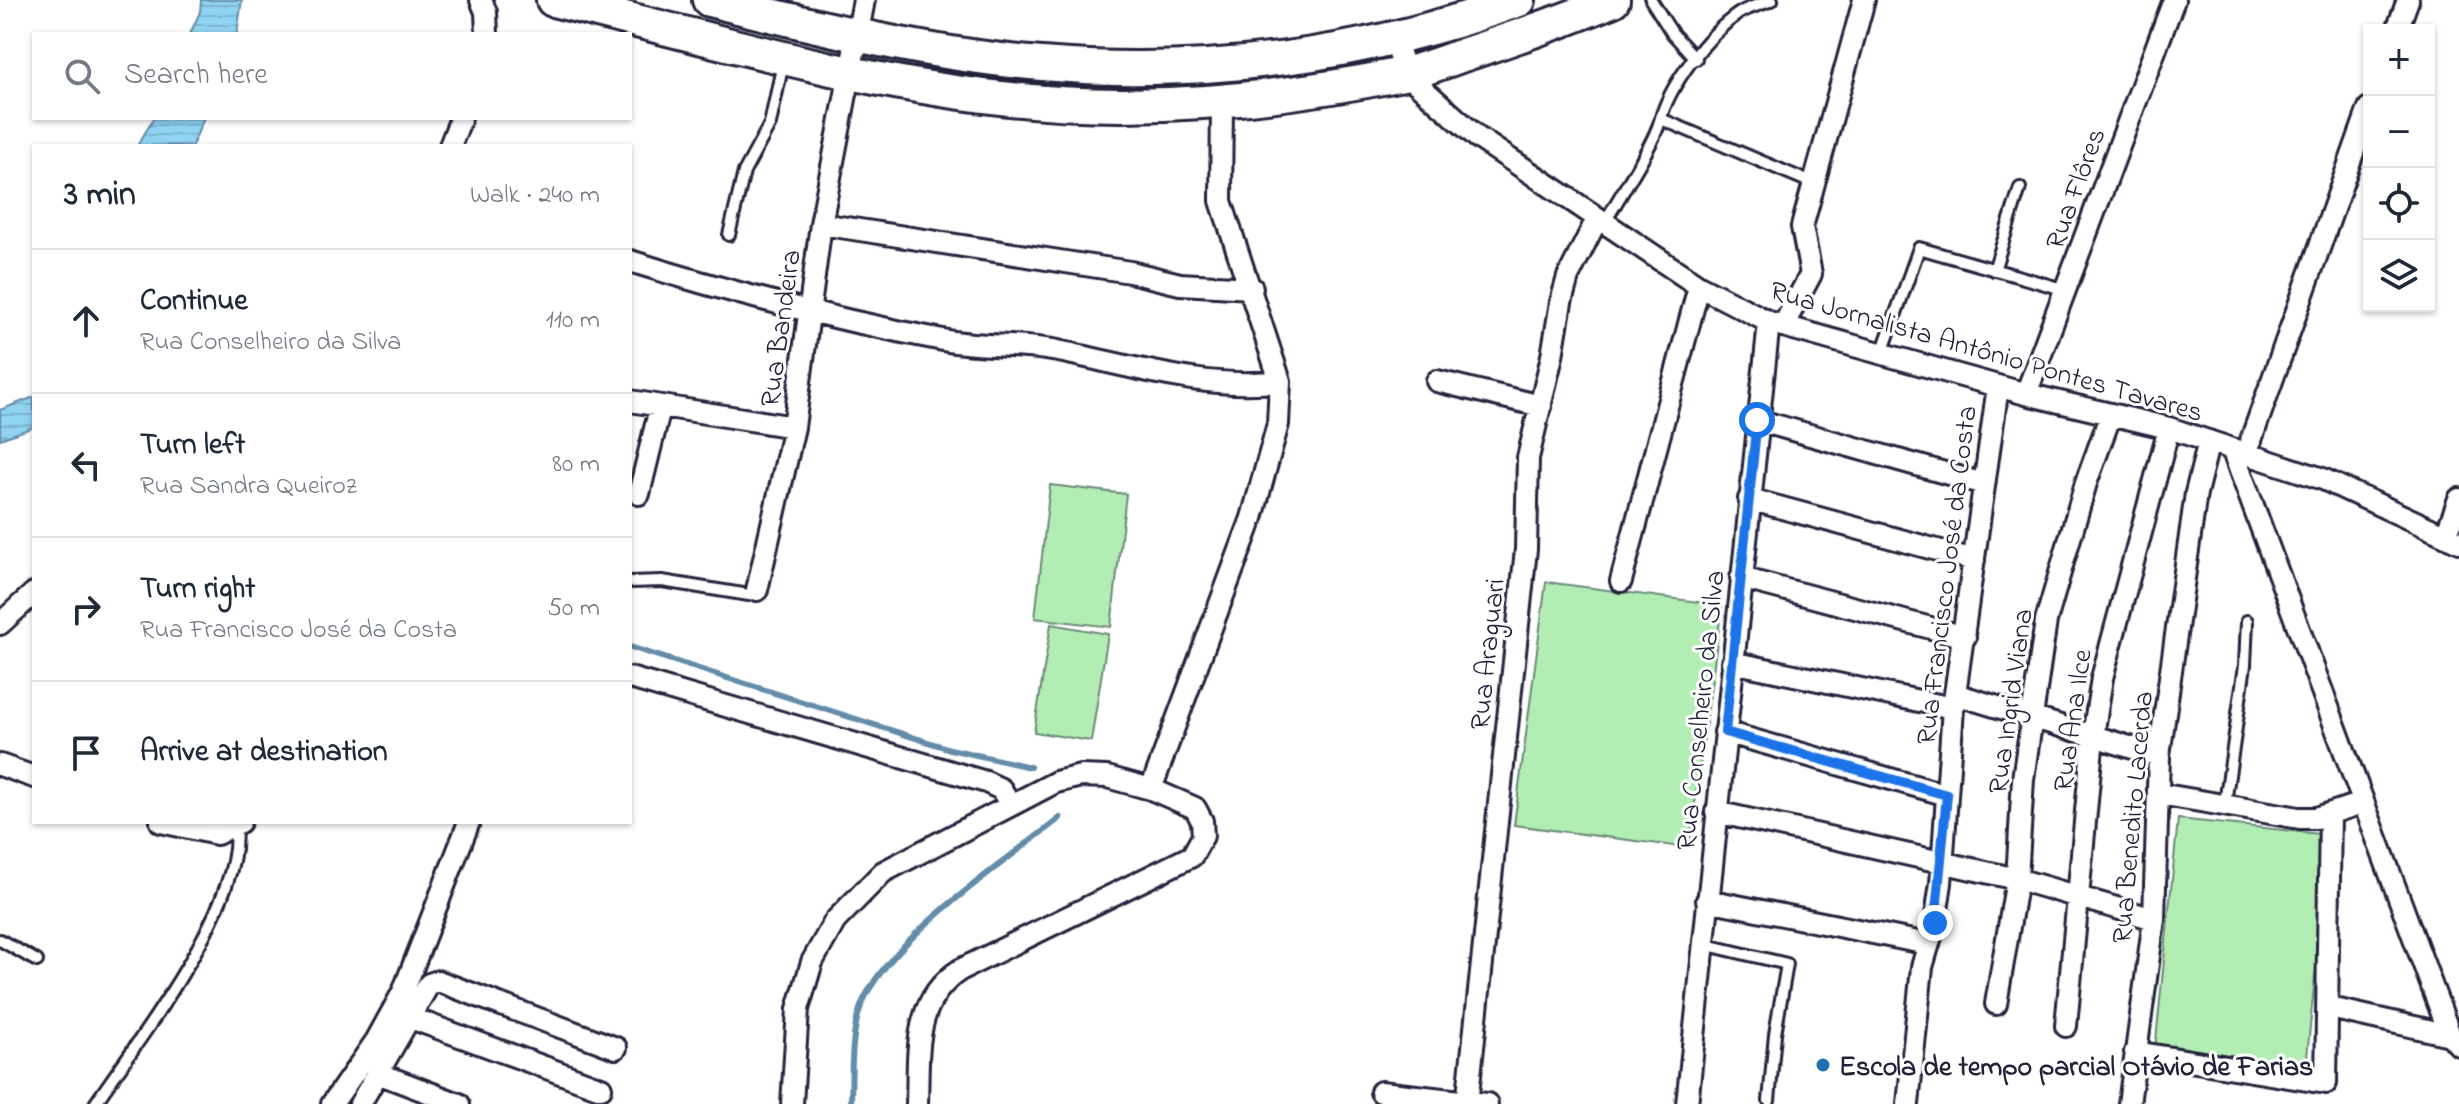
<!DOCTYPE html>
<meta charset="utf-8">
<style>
:root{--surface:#fff;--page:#f2f2f3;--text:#1f2937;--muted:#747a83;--line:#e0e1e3}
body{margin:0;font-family:"Indie Flower",sans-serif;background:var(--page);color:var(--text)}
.controls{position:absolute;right:24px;top:24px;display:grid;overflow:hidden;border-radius:0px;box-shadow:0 2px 6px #0004}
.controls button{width:72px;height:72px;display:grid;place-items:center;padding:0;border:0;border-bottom:2px solid var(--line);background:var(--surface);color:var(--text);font:40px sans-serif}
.stop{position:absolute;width:24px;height:24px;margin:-18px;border:6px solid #1a73e8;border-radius:50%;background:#fff}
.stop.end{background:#1a73e8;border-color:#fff;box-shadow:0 2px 8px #0008}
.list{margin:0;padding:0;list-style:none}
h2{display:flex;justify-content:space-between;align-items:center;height:104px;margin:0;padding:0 32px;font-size:34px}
h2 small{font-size:26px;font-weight:400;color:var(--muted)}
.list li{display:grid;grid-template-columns:52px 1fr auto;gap:24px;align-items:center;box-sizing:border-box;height:144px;padding:0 32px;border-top:2px solid var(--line)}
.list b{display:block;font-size:30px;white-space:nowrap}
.list p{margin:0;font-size:26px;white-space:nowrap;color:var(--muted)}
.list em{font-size:26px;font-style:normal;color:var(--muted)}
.icon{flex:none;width:44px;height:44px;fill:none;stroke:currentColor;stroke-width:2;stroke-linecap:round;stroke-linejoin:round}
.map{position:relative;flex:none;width:2459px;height:1104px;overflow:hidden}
.search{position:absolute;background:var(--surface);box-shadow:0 2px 6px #0004;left:32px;top:32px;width:600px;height:88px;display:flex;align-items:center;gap:20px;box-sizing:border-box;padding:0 28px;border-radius:0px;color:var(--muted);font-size:30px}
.panel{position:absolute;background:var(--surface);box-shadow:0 2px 6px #0004;left:32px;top:144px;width:600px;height:680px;border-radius:0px}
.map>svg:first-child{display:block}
</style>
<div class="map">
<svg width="2459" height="1104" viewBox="0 0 2459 1104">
<defs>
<pattern id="water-rules" width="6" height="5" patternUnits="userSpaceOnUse" patternTransform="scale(2)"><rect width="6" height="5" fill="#90d3f2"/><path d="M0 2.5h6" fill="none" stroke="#7cb5d0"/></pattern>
</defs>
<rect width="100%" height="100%" fill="#fff"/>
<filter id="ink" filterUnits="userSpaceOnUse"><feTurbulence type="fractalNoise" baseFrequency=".0125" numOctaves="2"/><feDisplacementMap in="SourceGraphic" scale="16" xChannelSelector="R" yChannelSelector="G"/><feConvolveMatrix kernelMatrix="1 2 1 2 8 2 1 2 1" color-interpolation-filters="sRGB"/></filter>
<g filter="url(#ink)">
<!-- grass -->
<path fill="#b2eeb4" stroke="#6a8878" stroke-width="2" d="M 1050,485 L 1126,494 L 1111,627 L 1035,618 Z
M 1546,582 L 1722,605 L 1689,848 L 1514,825 Z
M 1051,624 L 1108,634 L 1091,741 L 1034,732 Z
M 2178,819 L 2329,835 L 2306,1067 L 2155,1051 Z"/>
<!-- water -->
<path fill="url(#water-rules)" stroke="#648ca9" stroke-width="2" d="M 201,0 L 242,0 L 237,34 L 190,34 L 200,12 Z
M 154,118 L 204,118 L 192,146 L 137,146 Z
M 34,397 L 34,427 L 0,439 L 0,410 Z"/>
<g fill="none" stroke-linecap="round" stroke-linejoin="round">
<!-- stream -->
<path stroke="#648ca9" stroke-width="6" d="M 630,647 L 950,749 L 1030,767
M 851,1104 C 852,1073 850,1036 861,1006 C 887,940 1004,863 1060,818"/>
<!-- service casing -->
<g stroke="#22223b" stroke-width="16">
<path id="service" d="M 1651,0 L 1672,33 L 1696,59
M 1661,119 L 1812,183
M 1604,224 C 1618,198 1653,146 1660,121 C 1669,86 1706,36 1738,14 C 1748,7 1761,5 1772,0
M 729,235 L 744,172 L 770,124 L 783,63
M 1994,270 L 2020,188
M 1882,353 L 1919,248 L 2066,290
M 630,582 L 662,581 L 749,595 L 757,590
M 2225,803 L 2245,665 L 2247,621
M 0,940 L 37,961
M 1703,944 L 1787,964 L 1775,1034 L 1769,1101
M 95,1104 C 138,1040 245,903 235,827"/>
</g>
<!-- minor casing -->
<g stroke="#22223b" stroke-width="26">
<path id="minor" d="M 481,0 L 486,12 L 487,34
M 2397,30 L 2408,0
M 1394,39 L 1406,74 L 1477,137 L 1699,286 L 1769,322 L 2026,394 L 2169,428 L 2323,479 L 2459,542
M 450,146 L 461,118
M 821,224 L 1130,272 L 1180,284 L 1252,288
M 630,261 C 735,294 841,321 948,341 C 984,347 1022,344 1058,351 C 1129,365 1207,391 1280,381
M 1783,326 L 1811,274 L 1802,227 L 1864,0
M 1437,381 L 1541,406
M 2026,394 L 2174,0
M 630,401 L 794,427
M 1757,420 L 1984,484
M 2232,449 L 2450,1035 L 2459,1045
M 2246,454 L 2369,108
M 639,494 L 660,408
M 1749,499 L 1974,560
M 2446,535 L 2459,499
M 1741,578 L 1965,637
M 1621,581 L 1699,286
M 757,590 L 794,427 L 821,224 L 864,0
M 0,624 L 34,593
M 1732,662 L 1953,708
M 630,678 L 986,782 L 1001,789 L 1011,805
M 1955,694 L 2159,756
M 1725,732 L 1947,795
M 0,765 L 34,777
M 1151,789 L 1252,518 L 1278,424 L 1280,381 L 1221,201 L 1222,103
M 2159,794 L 2299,818 L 2316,818 L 2362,803
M 1716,812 L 2017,879 L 2154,919
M 161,822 L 217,834 L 240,822
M 1707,900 L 1928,944
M 1996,1004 L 2017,879 L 2023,779 L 2046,621 L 2086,483 L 2111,414
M 2330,1008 L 2450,1035
M 411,1018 L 601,1088
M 2066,1026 L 2093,736 L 2102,678 L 2169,428
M 2135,1052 L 2326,1083 L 2330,814
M 380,1074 L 459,1104
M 1381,1092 L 1487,1104
M 332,1104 L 376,1041 L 403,992 L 469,822
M 360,1104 L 429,984 L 438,981 L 616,1048
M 792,1104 L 798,1009 L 812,962 L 835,921 L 883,872 L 1056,782 L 1081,776 L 1107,777 L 1151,789 L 1195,808 L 1202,821 L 1203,836 L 1192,856 L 960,970 C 912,1001 919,1053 917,1104
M 1467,1104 L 1526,549 L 1528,458 L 1552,356 L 1561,302 L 1568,277 L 1597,219
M 1687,1104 L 1769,322
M 1908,1104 L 1922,967 L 1935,923 L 1941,883 L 1953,708 L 1998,386
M 2129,1104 L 2154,919 L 2159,756 L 2196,493 L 2209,441"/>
</g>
<!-- primary casing -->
<g stroke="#22223b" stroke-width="38">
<path id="primary" d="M 553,0 C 701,36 849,81 1001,98 C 1136,114 1270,101 1403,74 C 1424,70 1445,61 1466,54 C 1516,37 1565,21 1613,0
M 709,0 C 818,27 929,55 1042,64 C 1203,78 1367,56 1519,0"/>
</g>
<!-- service -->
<use href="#service" stroke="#fff" stroke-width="10"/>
<!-- minor -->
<use href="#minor" stroke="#fff" stroke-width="20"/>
<!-- primary -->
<use href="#primary" stroke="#fff" stroke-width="32"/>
</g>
</g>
<g fill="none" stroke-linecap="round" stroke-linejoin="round" filter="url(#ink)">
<!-- route -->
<path stroke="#1a73e8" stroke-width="10" d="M 1757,420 L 1725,732 L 1947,795 L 1935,923"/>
</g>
<!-- markers -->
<circle fill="#1f6fb2" stroke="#fff" stroke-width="3" cx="1823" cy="1065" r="8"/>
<g text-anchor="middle" stroke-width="6" stroke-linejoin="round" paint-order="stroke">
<!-- street labels -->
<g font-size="28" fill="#22223b" stroke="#fff">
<text transform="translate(2074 188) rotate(-70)" y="10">Rua Flôres</text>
<text transform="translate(779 328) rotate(-82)" y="10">Rua Bandeira</text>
<text transform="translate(1987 350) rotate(16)" y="10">Rua Jornalista Antônio Pontes Tavares</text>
<text transform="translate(1945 575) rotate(-83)" y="10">Rua Francisco José da Costa</text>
<text transform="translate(1486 654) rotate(-84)" y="10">Rua Araguari</text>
<text transform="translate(2009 701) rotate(-82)" y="10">Rua Ingrid Viana</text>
<text transform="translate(1699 710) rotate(-84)" y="10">Rua Conselheiro da Silva</text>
<text transform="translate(2071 720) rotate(-82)" y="10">Rua Ana Ilce</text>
<text transform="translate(2131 817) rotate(-85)" y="10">Rua Benedito Lacerda</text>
</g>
<!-- poi labels -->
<g font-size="28" font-weight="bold" fill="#22223b" stroke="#fff" text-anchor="start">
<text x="1839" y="1075">Escola de tempo parcial Otávio de Farias</text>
</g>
</g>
</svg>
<div class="controls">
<button>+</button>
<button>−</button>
<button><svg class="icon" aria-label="locate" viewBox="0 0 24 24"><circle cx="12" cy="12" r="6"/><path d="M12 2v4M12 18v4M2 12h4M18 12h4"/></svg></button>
<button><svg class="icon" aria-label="layers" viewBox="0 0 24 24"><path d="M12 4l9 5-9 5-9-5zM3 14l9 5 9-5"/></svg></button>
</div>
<div class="stop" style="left:1757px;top:420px"></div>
<div class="stop end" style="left:1935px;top:923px"></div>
<div class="search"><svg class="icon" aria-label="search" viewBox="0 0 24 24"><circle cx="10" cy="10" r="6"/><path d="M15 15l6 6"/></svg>Search here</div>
<section class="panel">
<h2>3 min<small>Walk · 240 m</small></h2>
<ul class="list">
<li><svg class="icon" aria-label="ahead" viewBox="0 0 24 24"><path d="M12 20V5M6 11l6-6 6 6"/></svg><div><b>Continue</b><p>Rua Conselheiro da Silva</p></div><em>110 m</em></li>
<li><svg class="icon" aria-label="left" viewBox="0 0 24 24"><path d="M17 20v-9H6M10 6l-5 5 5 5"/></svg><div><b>Turn left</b><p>Rua Sandra Queiroz</p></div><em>80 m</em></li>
<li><svg class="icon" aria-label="right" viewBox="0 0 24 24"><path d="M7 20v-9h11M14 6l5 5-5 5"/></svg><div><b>Turn right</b><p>Rua Francisco José da Costa</p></div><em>50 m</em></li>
<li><svg class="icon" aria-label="arrive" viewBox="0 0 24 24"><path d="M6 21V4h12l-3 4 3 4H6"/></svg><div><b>Arrive at destination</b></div></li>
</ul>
</section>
</div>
